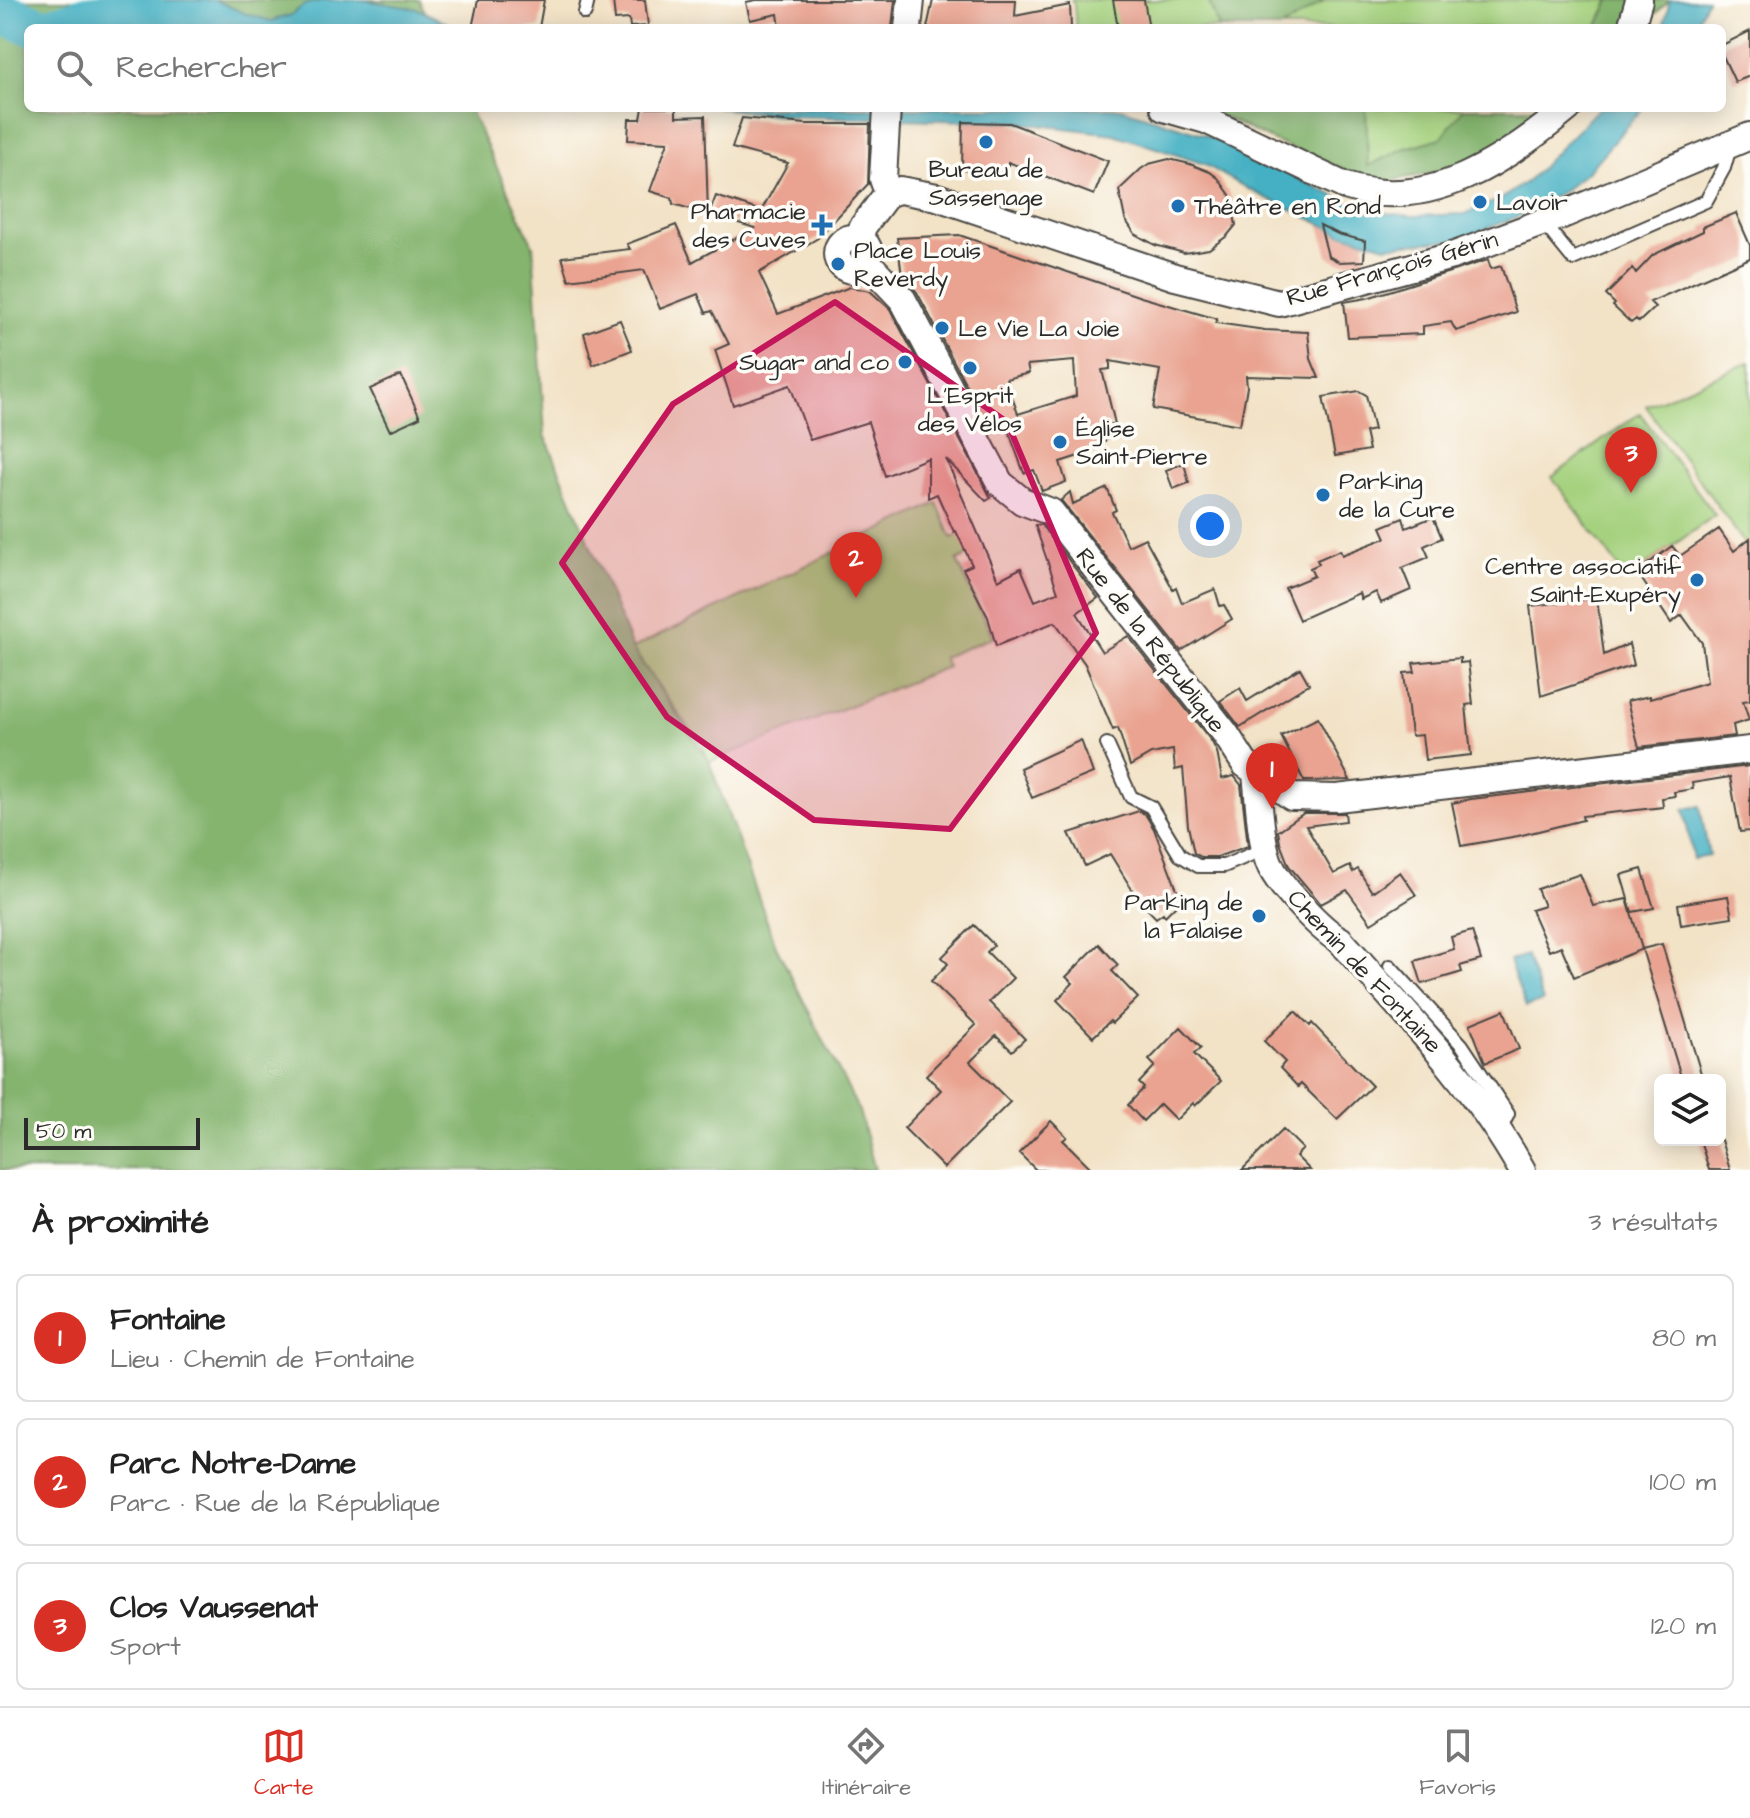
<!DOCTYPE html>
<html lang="fr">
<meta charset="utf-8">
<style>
:root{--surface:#fff;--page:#f2f2f2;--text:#222;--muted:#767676;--line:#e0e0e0;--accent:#d93025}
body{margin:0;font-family:"Architects Daughter",sans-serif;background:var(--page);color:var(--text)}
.controls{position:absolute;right:24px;bottom:24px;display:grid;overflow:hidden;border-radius:12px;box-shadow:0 4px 20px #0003}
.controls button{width:72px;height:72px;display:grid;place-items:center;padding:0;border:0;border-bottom:2px solid var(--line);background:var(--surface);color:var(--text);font:40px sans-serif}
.scale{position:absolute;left:24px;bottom:20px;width:176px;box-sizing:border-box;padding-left:8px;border:4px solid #2b2b2b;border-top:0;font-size:22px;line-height:28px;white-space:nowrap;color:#2b2b2b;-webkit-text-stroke:6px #fdfcf7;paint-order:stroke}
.you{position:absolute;left:1210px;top:526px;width:28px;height:28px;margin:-20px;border:6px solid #fff;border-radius:50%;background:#1a73e8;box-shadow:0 0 0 12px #1a73e833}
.badge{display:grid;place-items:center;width:52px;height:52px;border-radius:50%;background:var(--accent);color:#fff;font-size:26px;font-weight:700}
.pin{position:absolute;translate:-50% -66px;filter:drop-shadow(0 2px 4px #0008)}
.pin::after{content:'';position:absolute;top:42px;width:28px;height:24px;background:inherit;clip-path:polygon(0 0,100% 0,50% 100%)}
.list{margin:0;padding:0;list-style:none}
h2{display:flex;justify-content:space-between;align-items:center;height:104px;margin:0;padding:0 32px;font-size:34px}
h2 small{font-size:26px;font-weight:400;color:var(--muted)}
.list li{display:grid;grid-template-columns:52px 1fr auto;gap:24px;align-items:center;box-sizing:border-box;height:128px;margin:0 16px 16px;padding:0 16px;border:2px solid var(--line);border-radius:12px}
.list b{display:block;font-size:30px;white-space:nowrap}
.list p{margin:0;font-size:26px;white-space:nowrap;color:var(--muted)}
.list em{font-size:26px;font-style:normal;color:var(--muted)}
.icon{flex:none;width:44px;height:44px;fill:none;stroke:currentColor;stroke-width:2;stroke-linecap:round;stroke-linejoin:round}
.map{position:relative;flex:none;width:1750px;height:1170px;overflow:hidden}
.search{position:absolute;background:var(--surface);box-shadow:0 4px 20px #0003;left:24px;right:24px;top:24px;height:88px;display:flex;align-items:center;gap:20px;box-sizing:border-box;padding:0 28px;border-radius:12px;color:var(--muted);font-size:30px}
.sheet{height:536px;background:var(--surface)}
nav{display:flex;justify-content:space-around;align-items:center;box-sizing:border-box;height:112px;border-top:2px solid var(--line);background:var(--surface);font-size:22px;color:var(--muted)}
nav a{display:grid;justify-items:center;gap:4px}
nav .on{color:var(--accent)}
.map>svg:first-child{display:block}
</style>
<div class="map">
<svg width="1750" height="1170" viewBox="0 0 1750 1170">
<rect width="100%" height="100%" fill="#fdfcf7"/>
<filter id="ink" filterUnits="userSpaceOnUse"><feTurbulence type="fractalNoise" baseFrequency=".0125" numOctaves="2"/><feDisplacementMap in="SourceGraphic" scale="16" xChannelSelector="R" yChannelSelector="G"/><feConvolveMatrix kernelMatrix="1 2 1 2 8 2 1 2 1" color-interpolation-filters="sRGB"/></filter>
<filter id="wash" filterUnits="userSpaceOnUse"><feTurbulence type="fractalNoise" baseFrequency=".006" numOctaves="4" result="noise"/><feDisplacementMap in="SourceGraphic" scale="32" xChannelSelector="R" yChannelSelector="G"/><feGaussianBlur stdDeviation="1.8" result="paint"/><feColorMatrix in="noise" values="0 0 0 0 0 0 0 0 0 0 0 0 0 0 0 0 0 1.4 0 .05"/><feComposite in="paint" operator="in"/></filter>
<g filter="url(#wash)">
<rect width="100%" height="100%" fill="#f2e2c6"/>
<!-- green -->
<path fill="#a6d27f" stroke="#687e55" stroke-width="2" d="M 1071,0 L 1610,0 L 1597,28 L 1076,28 L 1074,4 Z
M 1240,108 L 1519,108 L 1452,156 L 1367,167 Z
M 1750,362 L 1750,551 L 1646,406 Z
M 1640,413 L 1715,515 L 1627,579 L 1552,477 Z
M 937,503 L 952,538 L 962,533 L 973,553 L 957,561 L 993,637 L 943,657 L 947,667 L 709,762 L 702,745 L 631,649 Z"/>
<!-- forest -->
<path fill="#84b46e" stroke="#58704c" stroke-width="2" d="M 0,0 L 419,0 L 432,28 L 28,28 L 28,108 L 469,108 L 533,245 L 545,435 L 632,648 L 709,761 L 776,946 L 859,1111 L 875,1170 L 0,1170 Z
M 1208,0 L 1325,0 L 1282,28 L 1219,28 Z
M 1610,0 L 1670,0 L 1641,28 L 1597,28 Z
M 1204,108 L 1366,108 L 1368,166 L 1403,149 L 1441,138 L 1464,108 L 1550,108 L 1512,137 L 1451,170 L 1375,183 L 1276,142 Z"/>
<!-- water -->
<path fill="#45b0c3" stroke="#386e77" stroke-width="2" d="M 127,0 L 215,0 L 246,14 L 271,21 L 291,15 L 304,5 L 323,0 L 363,0 L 418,9 L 457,28 L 128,28 L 87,17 Z
M 1670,0 L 1707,0 L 1694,28 L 1663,28 Z
M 716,108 L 1121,108 L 1206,135 L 1367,211 L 1412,216 L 1465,214 L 1501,199 L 1529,180 L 1599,108 L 1643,108 L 1588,171 L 1562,192 L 1519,216 L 1460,239 L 1386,246 L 1340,233 L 1250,190 L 1204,164 L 1114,134 L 1014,122 L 789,116 Z
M 1700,806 L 1709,856 L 1693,859 L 1684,809 Z
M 1526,955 L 1543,1001 L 1526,1007 L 1509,961 Z"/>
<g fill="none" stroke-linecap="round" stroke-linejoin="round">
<!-- river -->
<path stroke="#45b0c3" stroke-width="42" d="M 0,12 L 40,28
M 52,28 L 87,17 L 145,9"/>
</g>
<g id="blocks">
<!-- building -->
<path fill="#e9a390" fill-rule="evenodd" d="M 478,0 L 544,0 L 539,28 L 472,28 Z
M 613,0 L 645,0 L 648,26 L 630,27 L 629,19 L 615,20 Z
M 756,0 L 895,0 L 892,28 L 780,28 L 778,14 L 750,20 L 746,2 Z
M 933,0 L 1016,0 L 1015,16 L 1070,5 L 1071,28 L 927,28 Z
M 1113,0 L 1144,0 L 1149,28 L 1118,28 Z
M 1750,31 L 1750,76 L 1735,82 L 1722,54 L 1722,45 Z
M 643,108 L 676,108 L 676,117 L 705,116 L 708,214 L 673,204 L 672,198 L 650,191 L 668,142 L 628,140 L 629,119 L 641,119 Z
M 742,118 L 806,124 L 870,124 L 868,184 L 818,238 L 759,273 L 778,314 L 850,287 L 870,291 L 890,309 L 991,498 L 986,501 L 946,459 L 998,580 L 1021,568 L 1035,601 L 1058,592 L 1035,525 L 1041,525 L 1098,598 L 1077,613 L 1102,652 L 1128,636 L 1212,742 L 1217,752 L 1222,779 L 1234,776 L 1241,785 L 1248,846 L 1217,857 L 1201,857 L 1194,853 L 1188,826 L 1183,768 L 1175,770 L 1173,750 L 1151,754 L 1130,766 L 1118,728 L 1113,730 L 1085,664 L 1055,622 L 996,646 L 988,617 L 963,569 L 972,565 L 956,531 L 954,532 L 937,494 L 928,498 L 928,458 L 885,476 L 868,422 L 810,440 L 790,385 L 733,405 L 715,350 L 729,344 L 712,311 L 706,313 L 698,294 L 660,309 L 644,270 L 569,280 L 562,257 L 630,249 L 627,244 L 676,225 L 692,262 L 755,228 L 709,214 L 716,196 L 761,211 L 788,163 L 732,148 Z
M 963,122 L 1010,123 L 1108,161 L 1094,195 L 1008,162 L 1008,171 L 962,170 Z
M 1169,159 L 1190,164 L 1210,172 L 1218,178 L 1230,195 L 1236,225 L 1227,236 L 1209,249 L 1184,253 L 1155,245 L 1135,234 L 1125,219 L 1119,190 L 1141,169 L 1149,164 Z
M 1736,213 L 1750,245 L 1750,258 L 1650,302 L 1655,307 L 1639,322 L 1636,319 L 1631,323 L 1613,306 L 1615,304 L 1606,295 L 1632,269 L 1636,273 L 1653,255 L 1703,231 L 1703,227 Z
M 1320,225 L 1338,234 L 1365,241 L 1364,261 L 1339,262 L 1328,256 Z
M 959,235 L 1141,297 L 1217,319 L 1216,323 L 1265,330 L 1308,332 L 1311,359 L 1319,378 L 1246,376 L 1247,387 L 1240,425 L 1153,409 L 1160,370 L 1110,361 L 1110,369 L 1102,370 L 1115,424 L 1111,424 L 1109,438 L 1091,452 L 1060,462 L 1066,482 L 1042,491 L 1034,470 L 1024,473 L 1005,421 L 988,426 L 917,292 L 902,276 L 897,238 ZM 1074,361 L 1076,396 L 1018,414 L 1006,379 L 1029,373 L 1027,365 Z
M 1488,260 L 1491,269 L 1501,266 L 1516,312 L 1456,331 L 1451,322 L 1423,326 L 1423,334 L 1348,337 L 1344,302 L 1367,298 Z
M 620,320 L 632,350 L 593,365 L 584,333 Z
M 401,375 L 420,417 L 390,431 L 370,389 Z
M 1359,391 L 1366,395 L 1374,430 L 1365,432 L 1369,450 L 1335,456 L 1323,397 Z
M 1184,463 L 1189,483 L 1173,489 L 1166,470 Z
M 1107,488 L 1116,510 L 1112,512 L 1128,546 L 1145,538 L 1173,589 L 1176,587 L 1182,603 L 1215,589 L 1220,606 L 1224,605 L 1232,619 L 1181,651 L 1061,500 L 1070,492 L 1073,504 Z
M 1433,517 L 1442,538 L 1424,546 L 1429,557 L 1402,568 L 1411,590 L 1381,603 L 1376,592 L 1361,599 L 1359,593 L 1299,620 L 1285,588 L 1314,576 L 1310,568 L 1319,564 L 1317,560 L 1340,550 L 1342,555 L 1386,538 L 1381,527 L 1403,518 L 1406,528 Z
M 1719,529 L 1734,551 L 1750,538 L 1750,700 L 1743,701 L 1749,720 L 1733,725 L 1735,736 L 1639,747 L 1627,701 L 1650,696 L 1650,699 L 1707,682 L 1702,643 L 1682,615 L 1671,623 L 1637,572 L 1672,546 L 1680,556 Z
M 1597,598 L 1604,655 L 1629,644 L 1634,665 L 1541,696 L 1530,606 Z
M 1460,658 L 1460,663 L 1468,662 L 1473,704 L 1466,705 L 1471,755 L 1425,760 L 1422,735 L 1411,736 L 1404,673 L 1415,672 L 1413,663 Z
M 1300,668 L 1309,684 L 1240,727 L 1220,701 L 1240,688 L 1247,701 Z
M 1318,718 L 1350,780 L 1304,781 L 1281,736 Z
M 1081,740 L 1093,773 L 1032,798 L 1020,768 Z
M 1750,766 L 1750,831 L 1740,832 L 1730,777 L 1692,783 L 1693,789 L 1674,792 L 1675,796 L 1662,798 L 1663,807 L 1582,816 L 1583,820 L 1518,836 L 1461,846 L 1452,803 L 1471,799 Z
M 1139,811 L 1145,814 L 1154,829 L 1181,900 L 1165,916 L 1163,913 L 1156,918 L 1131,892 L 1133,891 L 1110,854 L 1085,866 L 1069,833 Z
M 1304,813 L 1345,813 L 1346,821 L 1306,826 L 1334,874 L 1350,866 L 1353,872 L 1358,869 L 1372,892 L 1400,872 L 1416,895 L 1371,923 L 1347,890 L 1321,904 L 1289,866 L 1280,843 L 1278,831 Z
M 1642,869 L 1654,908 L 1632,912 L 1621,875 Z
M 1580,874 L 1593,906 L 1627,899 L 1642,949 L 1662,944 L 1703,1080 L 1682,1080 L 1642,949 L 1574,977 L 1561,946 L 1549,951 L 1531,910 L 1544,906 L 1537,889 Z
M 1728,896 L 1732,917 L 1681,925 L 1678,904 Z
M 974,925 L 994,945 L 987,952 L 1013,978 L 989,1002 L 1025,1039 L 1012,1051 L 996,1036 L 970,1062 L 1010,1102 L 944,1168 L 904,1128 L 941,1090 L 926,1075 L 976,1025 L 931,981 L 948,964 L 942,957 Z
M 1472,931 L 1481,960 L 1460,966 L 1462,972 L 1422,984 L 1415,961 L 1454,949 L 1451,937 Z
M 1099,944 L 1118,965 L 1112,971 L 1138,998 L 1112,1023 L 1110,1021 L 1093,1037 L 1057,1000 L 1073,983 L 1066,977 Z
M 1504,1010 L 1519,1049 L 1485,1063 L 1470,1024 Z
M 1295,1011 L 1310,1026 L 1312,1023 L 1372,1086 L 1337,1119 L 1301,1084 L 1298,1087 L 1280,1068 L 1285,1062 L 1264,1041 Z
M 1181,1027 L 1201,1048 L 1194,1054 L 1221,1081 L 1195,1106 L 1193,1103 L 1176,1120 L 1160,1104 L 1143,1121 L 1128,1105 L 1144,1088 L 1139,1083 L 1155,1066 L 1149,1060 Z
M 1051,1121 L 1067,1137 L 1063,1140 L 1093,1170 L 1036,1170 L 1019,1153 Z
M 1283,1129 L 1303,1149 L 1296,1156 L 1310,1170 L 1242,1170 Z
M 1700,1140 L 1721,1140 L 1730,1170 L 1709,1170 Z"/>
</g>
</g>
<g filter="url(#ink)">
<use href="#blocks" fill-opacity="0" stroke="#494642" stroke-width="2"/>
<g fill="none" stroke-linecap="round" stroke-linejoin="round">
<!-- lane casing -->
<g stroke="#494642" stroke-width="16">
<path id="lane" d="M 585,13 L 588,0
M 1542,221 L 1573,259 L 1706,201 L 1724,168 L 1730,147
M 1107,744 L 1131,797 L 1151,807 L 1180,855 L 1198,866 L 1224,866 L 1266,848
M 1390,966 L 1462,1045 L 1508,1114 L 1500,1131"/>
</g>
<!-- street casing -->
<g stroke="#494642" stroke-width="30">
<path id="street" d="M 908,28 L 911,0
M 1631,28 L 1639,0
M 887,108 L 883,179 L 888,193
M 1164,108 L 1206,120 L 1345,186 C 1429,213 1506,160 1568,108
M 888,193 L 900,190 L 937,197 L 1175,277 L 1279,303 L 1452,256 L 1560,216 L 1750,136
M837 254a16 16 0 1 1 32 0a16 16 0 1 1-32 0Z
M 857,239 L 864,225 L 888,193
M 867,262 L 903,300 L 1000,483 L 1022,501 L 1051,512 L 1225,733 L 1245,764 L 1292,797 L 1337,798 L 1750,750
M 1256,774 C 1259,799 1260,845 1271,867 C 1280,886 1322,931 1340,940 C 1405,1013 1474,1084 1522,1170"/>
</g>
<!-- lane -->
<use href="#lane" stroke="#fff" stroke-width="12"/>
<!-- street -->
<use href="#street" stroke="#fff" stroke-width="26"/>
</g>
</g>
<!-- marked area -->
<path fill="#c2185b" fill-opacity="0.2" stroke="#c2185b" stroke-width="6" stroke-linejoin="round" d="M 835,302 L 1007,422 L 1096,633 L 950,829 L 814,820 L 667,717 L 562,563 L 673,404 Z"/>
<!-- markers -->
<g fill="#1f6fb2" stroke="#fdfcf7" stroke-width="3">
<circle cx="986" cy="142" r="8"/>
<circle cx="1480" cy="202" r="8"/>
<circle cx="1178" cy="206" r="8"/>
<path d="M818 213h8v8h8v8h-8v8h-8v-8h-8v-8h8z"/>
<circle cx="838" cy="264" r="8"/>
<circle cx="942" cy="328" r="8"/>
<circle cx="905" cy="362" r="8"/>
<circle cx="970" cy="368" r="8"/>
<circle cx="1060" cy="442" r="8"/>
<circle cx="1323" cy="495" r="8"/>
<circle cx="1697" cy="580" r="8"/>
<circle cx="1259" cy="916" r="8"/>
</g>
<g text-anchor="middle" stroke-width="7" stroke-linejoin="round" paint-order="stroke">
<!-- poi labels -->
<g font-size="24" fill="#2b2b2b" stroke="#fdfcf7" text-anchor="start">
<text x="986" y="177" text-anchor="middle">Bureau de<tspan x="986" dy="28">Sassenage</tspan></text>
<text x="1496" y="210">Lavoir</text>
<text x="1194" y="214">Théâtre en Rond</text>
<text x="806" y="219" text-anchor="end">Pharmacie<tspan x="806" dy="28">des Cuves</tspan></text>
<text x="854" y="258">Place Louis<tspan x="854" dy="28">Reverdy</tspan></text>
<text x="958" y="336">Le Vie La Joie</text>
<text x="889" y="370" text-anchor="end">Sugar and co</text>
<text x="970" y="403" text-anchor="middle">L'Esprit<tspan x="970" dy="28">des Vélos</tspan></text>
<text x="1076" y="436">Église<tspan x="1076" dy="28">Saint-Pierre</tspan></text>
<text x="1339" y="489">Parking<tspan x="1339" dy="28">de la Cure</tspan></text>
<text x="1681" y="574" text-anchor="end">Centre associatif<tspan x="1681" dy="28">Saint-Exupéry</tspan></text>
<text x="1243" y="910" text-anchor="end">Parking de<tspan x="1243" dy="28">la Falaise</tspan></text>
</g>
<!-- street labels -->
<g font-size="24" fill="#2b2b2b" stroke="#fdfcf7">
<text transform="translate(1392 268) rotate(-16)" y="8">Rue François Gérin</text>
<text transform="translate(1151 640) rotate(52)" y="8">Rue de la République</text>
<text transform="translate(1365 971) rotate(47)" y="8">Chemin de Fontaine</text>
</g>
</g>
</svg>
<div class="controls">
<button><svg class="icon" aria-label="layers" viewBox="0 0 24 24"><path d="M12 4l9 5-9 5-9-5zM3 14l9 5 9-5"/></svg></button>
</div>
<div class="scale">50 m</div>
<div class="you"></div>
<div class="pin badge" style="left:1272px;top:809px">1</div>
<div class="pin badge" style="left:856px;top:598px">2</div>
<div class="pin badge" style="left:1631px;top:493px">3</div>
<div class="search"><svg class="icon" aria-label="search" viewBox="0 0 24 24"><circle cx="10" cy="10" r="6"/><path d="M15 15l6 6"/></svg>Rechercher</div>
</div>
<section class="sheet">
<h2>À proximité<small>3 résultats</small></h2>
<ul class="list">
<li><span class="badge">1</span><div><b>Fontaine</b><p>Lieu · Chemin de Fontaine</p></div><em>80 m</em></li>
<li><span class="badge">2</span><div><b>Parc Notre-Dame</b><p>Parc · Rue de la République</p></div><em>100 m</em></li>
<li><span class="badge">3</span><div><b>Clos Vaussenat</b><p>Sport</p></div><em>120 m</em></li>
</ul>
</section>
<nav>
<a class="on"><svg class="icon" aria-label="map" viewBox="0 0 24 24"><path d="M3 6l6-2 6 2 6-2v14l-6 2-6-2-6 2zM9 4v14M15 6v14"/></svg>Carte</a>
<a><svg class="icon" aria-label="directions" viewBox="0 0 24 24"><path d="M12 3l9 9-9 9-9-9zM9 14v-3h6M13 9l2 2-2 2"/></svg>Itinéraire</a>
<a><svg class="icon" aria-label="saved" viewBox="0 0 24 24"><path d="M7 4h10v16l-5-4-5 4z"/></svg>Favoris</a>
</nav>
